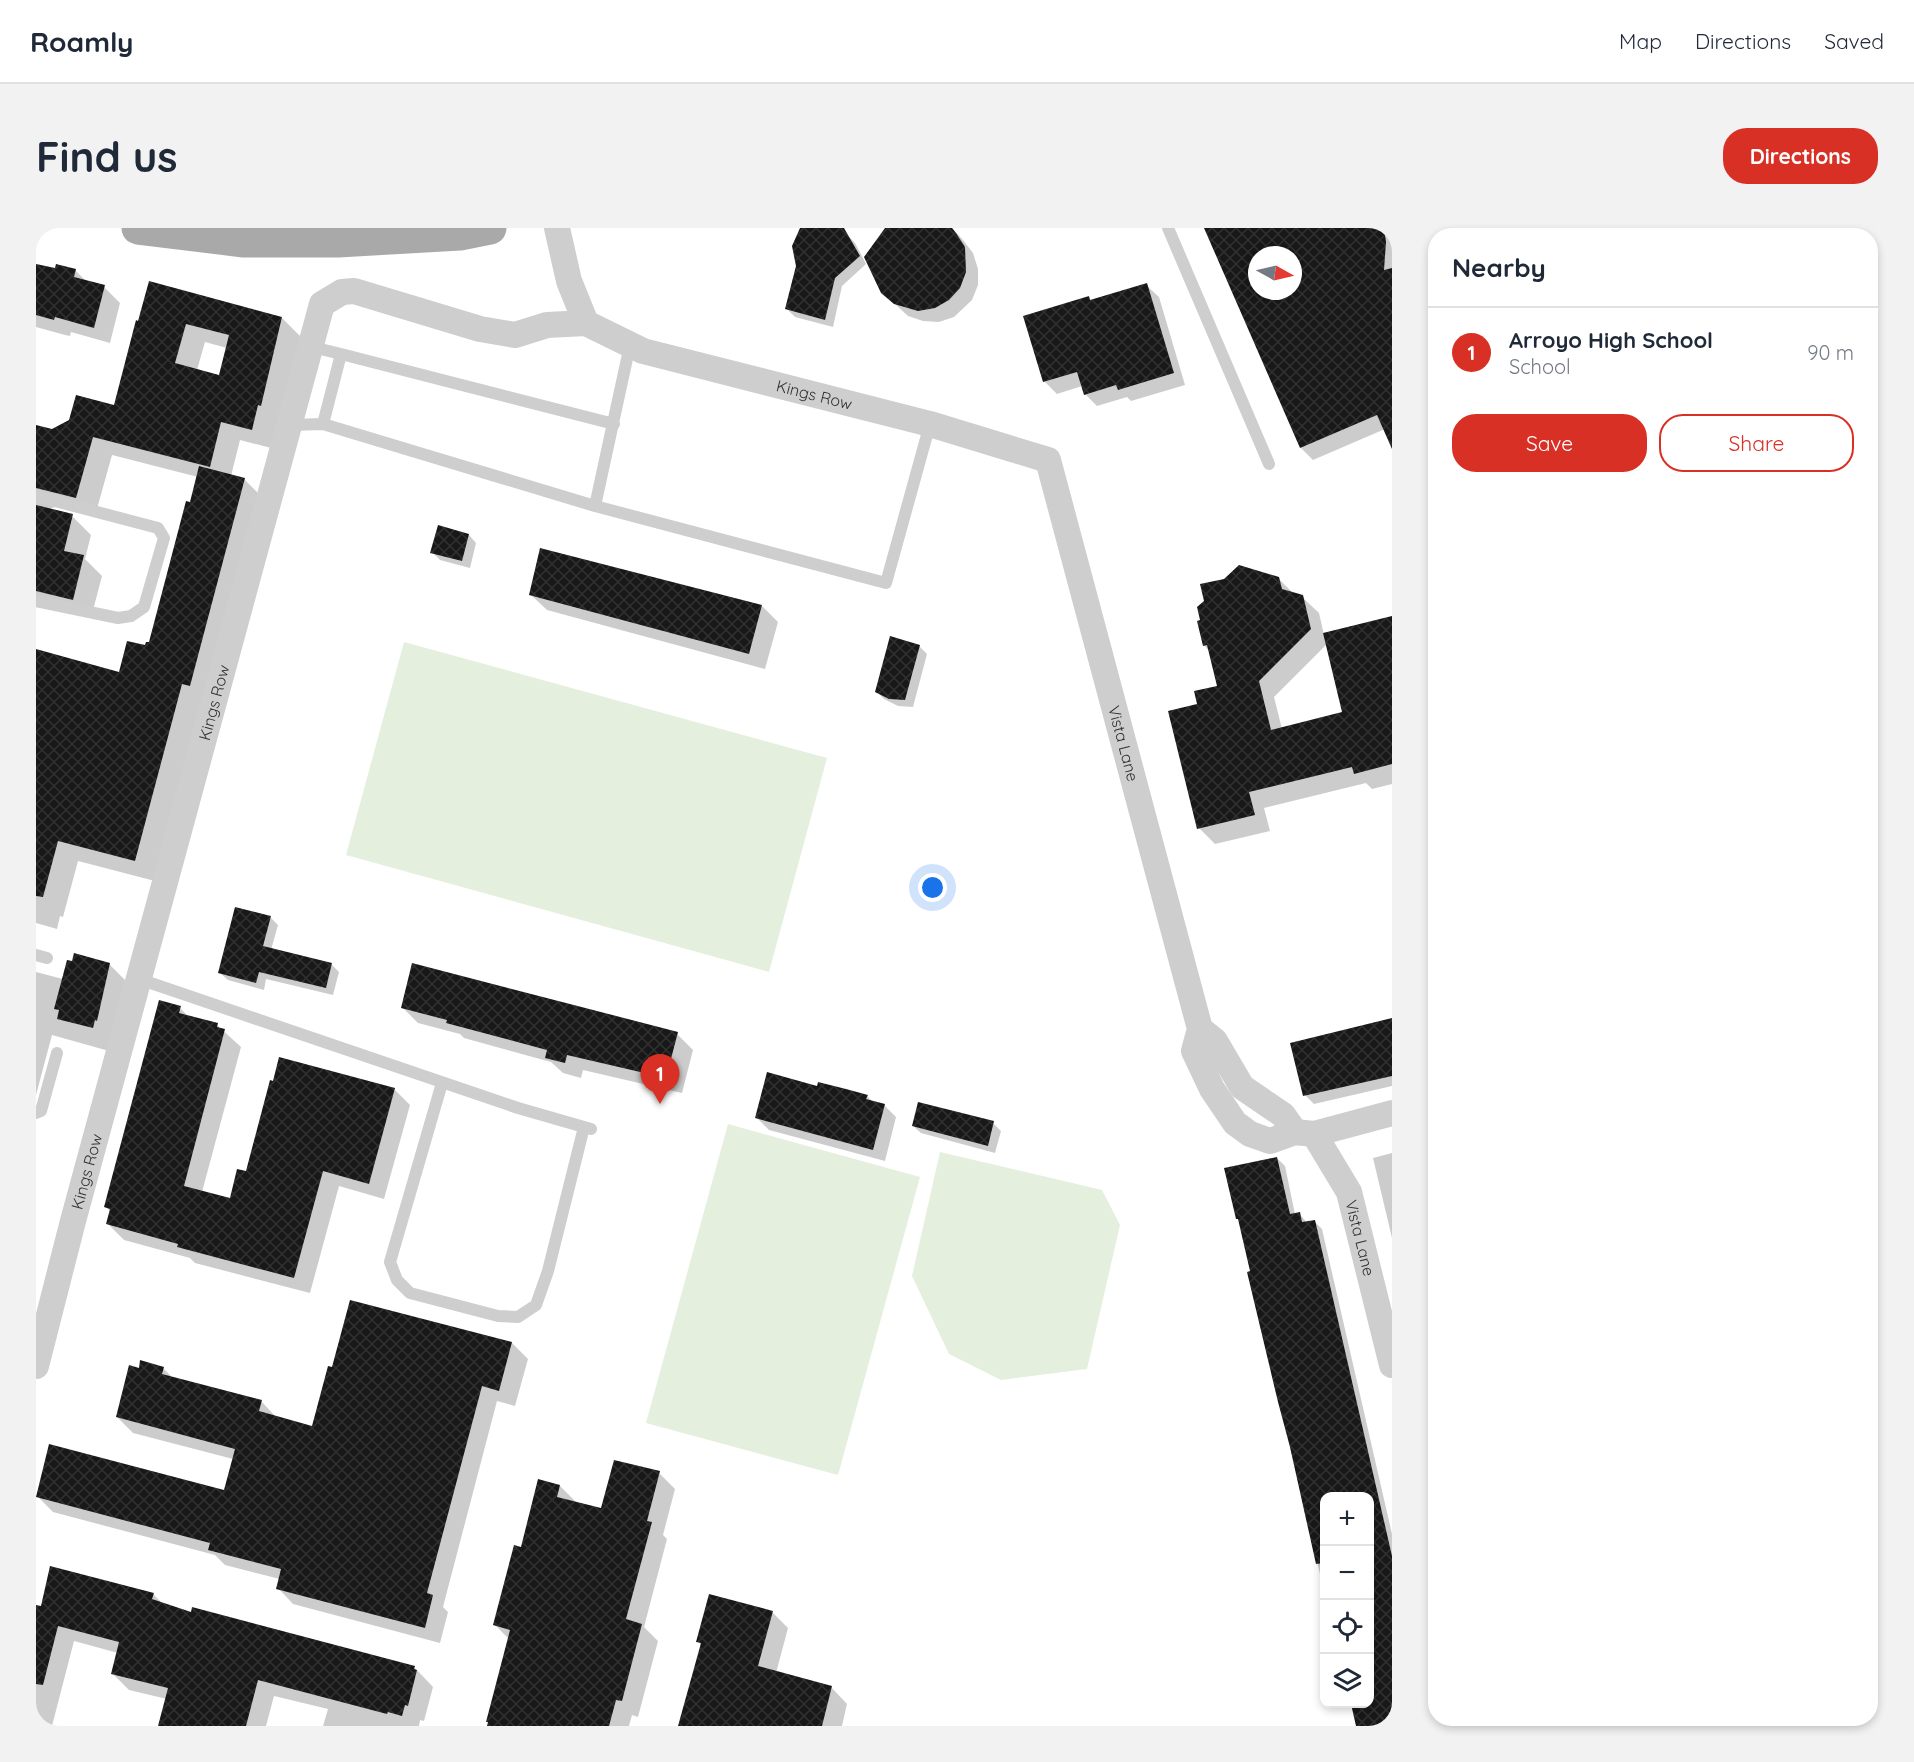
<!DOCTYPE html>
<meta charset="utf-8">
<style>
:root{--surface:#fff;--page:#f2f2f3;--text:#1f2937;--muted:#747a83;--line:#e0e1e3;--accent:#d93025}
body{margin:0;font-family:Quicksand,sans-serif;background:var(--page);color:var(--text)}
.controls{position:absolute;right:18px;bottom:18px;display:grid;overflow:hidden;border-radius:12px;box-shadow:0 3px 9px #0003}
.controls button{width:54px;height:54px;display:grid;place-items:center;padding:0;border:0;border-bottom:2px solid var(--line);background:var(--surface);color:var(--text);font:30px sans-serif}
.compass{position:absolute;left:1212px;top:18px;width:54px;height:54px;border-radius:50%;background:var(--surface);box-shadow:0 3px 9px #0003;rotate:98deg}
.you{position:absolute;left:897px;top:660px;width:21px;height:21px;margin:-15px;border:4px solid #fff;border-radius:50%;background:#1a73e8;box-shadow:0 0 0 9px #1a73e833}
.badge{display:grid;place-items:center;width:39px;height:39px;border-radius:50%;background:var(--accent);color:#fff;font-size:20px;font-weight:700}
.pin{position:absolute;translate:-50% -50px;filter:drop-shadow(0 2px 3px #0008)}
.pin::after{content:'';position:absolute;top:32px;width:21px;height:18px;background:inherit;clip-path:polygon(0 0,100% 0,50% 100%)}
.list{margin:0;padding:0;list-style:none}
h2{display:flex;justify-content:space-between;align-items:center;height:78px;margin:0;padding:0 24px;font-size:26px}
h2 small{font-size:20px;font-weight:400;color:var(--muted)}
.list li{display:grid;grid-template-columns:39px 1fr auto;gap:18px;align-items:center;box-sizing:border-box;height:90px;padding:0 24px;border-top:2px solid var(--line)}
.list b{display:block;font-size:22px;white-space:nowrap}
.list p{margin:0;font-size:20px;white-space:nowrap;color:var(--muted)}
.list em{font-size:20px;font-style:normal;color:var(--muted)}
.actions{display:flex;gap:12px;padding:18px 24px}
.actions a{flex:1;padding:14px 0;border:2px solid var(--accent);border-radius:24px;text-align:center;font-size:21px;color:var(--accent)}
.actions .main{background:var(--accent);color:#fff}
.icon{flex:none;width:33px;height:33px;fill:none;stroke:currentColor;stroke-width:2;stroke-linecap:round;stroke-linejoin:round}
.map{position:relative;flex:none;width:1356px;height:1498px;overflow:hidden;border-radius:24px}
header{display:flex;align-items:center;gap:36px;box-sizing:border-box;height:84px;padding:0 30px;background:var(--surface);border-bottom:2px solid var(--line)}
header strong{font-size:28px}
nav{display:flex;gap:33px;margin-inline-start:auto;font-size:21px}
.intro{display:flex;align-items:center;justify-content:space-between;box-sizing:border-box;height:144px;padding:0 36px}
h1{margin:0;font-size:42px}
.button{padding:15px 27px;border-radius:24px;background:var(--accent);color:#fff;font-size:21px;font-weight:700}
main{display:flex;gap:36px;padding:0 36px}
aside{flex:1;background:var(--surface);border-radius:24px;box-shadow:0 3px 9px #0003}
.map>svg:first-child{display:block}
</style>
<header>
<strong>Roamly</strong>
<nav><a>Map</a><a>Directions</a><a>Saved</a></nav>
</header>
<div class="intro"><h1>Find us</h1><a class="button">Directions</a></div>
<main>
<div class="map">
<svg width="1356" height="1498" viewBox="0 0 1356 1498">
<defs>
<pattern id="building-cross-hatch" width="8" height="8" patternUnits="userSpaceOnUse" patternTransform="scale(1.5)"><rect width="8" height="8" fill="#181818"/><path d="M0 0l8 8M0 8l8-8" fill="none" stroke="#313131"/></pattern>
</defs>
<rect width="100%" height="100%" fill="#fff"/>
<!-- grass -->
<path fill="#e5efde" d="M 368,414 L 791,530 L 733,744 L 310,627 Z
M 692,896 L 884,949 L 802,1247 L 610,1195 Z
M 904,924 L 1066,962 L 1084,997 L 1051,1141 L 965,1152 L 913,1126 L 876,1048 Z"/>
<!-- shadow -->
<path fill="#0003" fill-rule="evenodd" d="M 768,0 L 805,0 L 819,15 L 830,36 L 806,58 L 797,99 L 759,89 L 751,81 Z
M 852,0 L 916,0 L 927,12 L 937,25 L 942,41 L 942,57 L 936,72 L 918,89 L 903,94 L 887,93 L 872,88 L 846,64 Z
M 1169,0 L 1356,0 L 1356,216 L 1349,201 L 1277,232 L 1265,220 ZM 1221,27 L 1257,27 L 1257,63 L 1221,63 Z
M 0,37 L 20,42 L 39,42 L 51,54 L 68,59 L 84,75 L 74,115 L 35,104 L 34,108 L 29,107 L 0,99 Z
M 1110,57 L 1123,69 L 1149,157 L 1095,173 L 1091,169 L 1061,178 L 1049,166 L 1046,158 L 1021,166 L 1009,154 L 989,89 L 1052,70 L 1056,73 Z
M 246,90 L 265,109 L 235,220 L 204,212 L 195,248 L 208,251 L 229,272 L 119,653 L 42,633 L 27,689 L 24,688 L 21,701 L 0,695 L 0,423 L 84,446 L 114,416 L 162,249 L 76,227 L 59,288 L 22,278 L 13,281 L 36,288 L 55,307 L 49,331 L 66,348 L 55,390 L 0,378 L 0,198 L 16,203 L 79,179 L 101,94 ZM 169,114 L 191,120 L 184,148 L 161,142 Z
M 433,307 L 440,315 L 434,340 L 404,332 L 396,324 Z
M 1243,351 L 1258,366 L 1266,369 L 1283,385 L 1288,407 L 1356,390 L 1356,556 L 1336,561 L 1330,555 L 1228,580 L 1234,603 L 1179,616 L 1163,600 L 1162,477 L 1183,459 L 1174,424 L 1168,417 ZM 1291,416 L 1308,485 L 1246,501 L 1238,469 Z
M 494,366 L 726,378 L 742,394 L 729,441 L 511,382 Z
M 883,418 L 891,426 L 877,479 L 862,478 L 848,471 L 840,463 Z
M 234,689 L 242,697 L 235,722 L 295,736 L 303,744 L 297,767 L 230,751 L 228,762 L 192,752 L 184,745 Z
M 73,736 L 97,760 L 73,823 L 16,807 L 0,867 L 0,744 L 27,751 Z
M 366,779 L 641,806 L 657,822 L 646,865 L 547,842 L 545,850 L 527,845 L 515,834 L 428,810 L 424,806 L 382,795 Z
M 144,780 L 154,790 L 181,797 L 205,819 L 166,964 L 195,972 L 211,945 L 358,861 L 374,877 L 348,971 L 303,958 L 274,1065 L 159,1035 L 154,1030 L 88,1012 L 72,996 L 75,984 L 70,979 Z
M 1356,792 L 1356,858 L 1278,876 L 1269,867 Z
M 782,860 L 831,868 L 837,874 L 848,877 L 860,889 L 849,933 L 733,902 L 721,890 Z
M 957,895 L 965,903 L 959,925 L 885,905 L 877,898 Z
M 1356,925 L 1356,1010 L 1337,930 Z
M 1241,930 L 1249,938 L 1259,986 L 1263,985 L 1271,995 L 1278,993 L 1286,1001 L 1356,1306 L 1356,1498 L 1321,1498 L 1315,1476 L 1334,1476 L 1334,1268 L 1288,1268 L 1288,1363 L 1213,1045 L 1216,1045 Z
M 315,1073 L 476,1115 L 492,1131 L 479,1178 L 461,1173 L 407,1379 L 412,1384 L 404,1415 L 257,1376 L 242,1360 L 244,1351 L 189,1337 L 179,1327 L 17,1284 L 1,1268 L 189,1264 L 197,1231 L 97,1205 L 81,1189 L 104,1141 L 127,1140 L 137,1150 L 225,1173 L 241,1190 L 278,1200 L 297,1141 Z
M 623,1245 L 639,1261 L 627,1307 L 631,1311 L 608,1399 L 622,1413 L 602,1489 L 596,1487 L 593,1498 L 459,1498 L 452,1491 L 473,1411 L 459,1397 L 486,1321 L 524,1258 L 540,1274 L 566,1282 Z
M 117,1366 L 127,1376 L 156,1386 L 378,1439 L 397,1459 L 388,1493 L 384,1492 L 383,1498 L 287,1498 L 292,1481 L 238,1468 L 230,1498 L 124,1498 L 131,1471 L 93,1462 L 77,1446 L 82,1425 L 38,1413 L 16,1498 L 0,1498 L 0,1378 L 6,1380 Z
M 736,1384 L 752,1400 L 726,1498 L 644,1498 L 665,1417 L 662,1413 Z
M 748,1447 L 795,1459 L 811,1476 L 806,1498 L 741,1498 Z"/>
<!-- building -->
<path fill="url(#building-cross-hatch)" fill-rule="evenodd" d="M 764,0 L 808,0 L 824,28 L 799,50 L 789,92 L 749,81 L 760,38 L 756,18 Z
M 849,0 L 916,0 L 920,5 L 929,19 L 930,44 L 924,60 L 913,72 L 899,80 L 882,83 L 858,76 L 845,65 L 828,29 Z
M 1168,0 L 1348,0 L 1350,14 L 1348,42 L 1356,40 L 1356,221 L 1341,187 L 1264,220 ZM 1221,27 L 1257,27 L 1257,63 L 1221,63 Z
M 0,36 L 19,40 L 20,36 L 40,41 L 38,49 L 69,57 L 58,100 L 19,89 L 18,92 L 0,87 Z
M 113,53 L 246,89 L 225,178 L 222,177 L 216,202 L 185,194 L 174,239 L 57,209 L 40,270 L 0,260 L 0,197 L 16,201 L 33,192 L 40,167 L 78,177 L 100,92 L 102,93 ZM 150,96 L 193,107 L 183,147 L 139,135 Z
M 1111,55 L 1138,145 L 1082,162 L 1080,157 L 1048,167 L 1041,144 L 1007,154 L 987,88 L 1053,68 L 1054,72 Z
M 163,238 L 209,250 L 154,458 L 146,456 L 99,633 L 22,613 L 7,669 L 0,668 L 0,421 L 83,444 L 91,413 L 109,417 L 110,414 L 113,414 L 150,273 L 154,274 Z
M 0,277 L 37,286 L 28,323 L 48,327 L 37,372 L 0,363 Z
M 402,297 L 433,306 L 426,333 L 394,325 Z
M 504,320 L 726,377 L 713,426 L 493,367 Z
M 1203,337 L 1243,349 L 1246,361 L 1267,367 L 1275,401 L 1223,453 L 1235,502 L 1306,484 L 1287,405 L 1356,388 L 1356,536 L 1318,546 L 1316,539 L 1213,564 L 1219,587 L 1161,601 L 1132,483 L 1161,476 L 1158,463 L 1181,458 L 1171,417 L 1167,418 L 1161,393 L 1164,392 L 1161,379 L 1168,373 L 1164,356 L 1188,351 Z
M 854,408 L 884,417 L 869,472 L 853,471 L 839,464 Z
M 199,679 L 235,688 L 227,718 L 296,735 L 290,760 L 223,744 L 220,755 L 182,745 Z
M 38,725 L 74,735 L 61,793 L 59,792 L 57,800 L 21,791 L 23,782 L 18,781 L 31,732 L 36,733 Z
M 376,735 L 642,804 L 630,850 L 531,827 L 529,835 L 509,830 L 511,822 L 410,795 L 411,792 L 365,780 Z
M 123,772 L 145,778 L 143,785 L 182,795 L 181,799 L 189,801 L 148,958 L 194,970 L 201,941 L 210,943 L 234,852 L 237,853 L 243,829 L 359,860 L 333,956 L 287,943 L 258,1050 L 141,1019 L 142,1016 L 70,996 L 74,981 L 68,979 Z
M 1356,790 L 1356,848 L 1267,868 L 1254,815 Z
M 731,844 L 781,858 L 782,854 L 810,861 L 832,867 L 830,871 L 849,876 L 837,922 L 719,890 Z
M 882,874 L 958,893 L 952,918 L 876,898 Z
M 1241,929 L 1254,986 L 1264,984 L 1266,994 L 1279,992 L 1356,1328 L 1356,1498 L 1320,1498 L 1315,1476 L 1334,1476 L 1334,1269 L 1288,1269 L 1288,1335 L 1280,1336 L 1254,1219 L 1242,1174 L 1211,1044 L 1214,1043 L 1202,991 L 1200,991 L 1188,940 Z
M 314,1072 L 476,1114 L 463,1163 L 446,1158 L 391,1365 L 397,1367 L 389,1400 L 240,1361 L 245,1341 L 172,1322 L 174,1315 L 0,1269 L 13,1216 L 188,1262 L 199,1221 L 80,1189 L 93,1137 L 103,1140 L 104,1132 L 128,1139 L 126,1146 L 226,1172 L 223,1183 L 276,1198 L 292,1138 L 296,1139 Z
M 578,1232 L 624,1243 L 611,1293 L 616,1294 L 590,1391 L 606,1396 L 586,1473 L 580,1472 L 573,1498 L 451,1498 L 452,1494 L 450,1494 L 474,1402 L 457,1397 L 478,1317 L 485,1319 L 502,1251 L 524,1257 L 521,1269 L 565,1280 Z
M 14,1338 L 118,1365 L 116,1371 L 155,1384 L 156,1379 L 379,1438 L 378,1441 L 381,1442 L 372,1478 L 369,1477 L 366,1488 L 352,1484 L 351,1486 L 222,1452 L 210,1498 L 122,1498 L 132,1460 L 75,1446 L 83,1414 L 22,1398 L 7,1457 L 0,1456 L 0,1377 L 5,1378 Z
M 673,1366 L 737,1383 L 722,1438 L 796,1458 L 786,1498 L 642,1498 L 665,1415 L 660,1414 Z"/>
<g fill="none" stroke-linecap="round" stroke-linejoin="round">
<!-- lane -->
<path stroke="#cecece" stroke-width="12" d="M 1132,0 L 1233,236
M 594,117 L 559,278 L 850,355 L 894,196
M 276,119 L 305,126
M 255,197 L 287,196
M 0,268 L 122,300 L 128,310 L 108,379 L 95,388 L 82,390 L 0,373
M 559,278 L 287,196 L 305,126 L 578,196
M 0,727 L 11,730
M 103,751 L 482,880 L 555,901
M 406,855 L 354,1034 L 361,1052 L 374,1065 L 462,1088 L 482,1089 L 500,1077 L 512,1043 L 548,899
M 0,885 L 5,883 L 21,825"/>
<!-- street -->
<g stroke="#cecece" stroke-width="26">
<path id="s1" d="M 521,0 L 533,53 L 550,95 L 607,123 L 894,196 L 1012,232 L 1164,801 L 1158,823 L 1176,861 L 1199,895 L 1214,906 L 1234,913 L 1259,904 L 1278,906 L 1313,964 L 1356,1137"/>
<path d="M 1164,801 L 1179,813 L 1206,859 L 1247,887 L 1259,904"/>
<path d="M 1278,906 L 1356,885"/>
<path id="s2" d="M 0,1138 L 37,993 L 286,76 L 306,64 L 318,63 L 444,101 L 479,107 L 511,97 L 550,95"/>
</g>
<!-- primary -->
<path stroke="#a9a9a9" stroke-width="33" d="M 102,0 L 208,13 L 302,13 L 424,6 L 454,0"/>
</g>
<g text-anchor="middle" stroke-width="6" stroke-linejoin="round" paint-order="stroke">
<!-- street labels -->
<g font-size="16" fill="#313131" stroke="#fff">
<text dy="6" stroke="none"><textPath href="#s1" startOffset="340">Kings Row</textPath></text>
<text dy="6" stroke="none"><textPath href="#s2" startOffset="687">Kings Row</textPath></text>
<text dy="6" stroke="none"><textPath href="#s1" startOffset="876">Vista Lane</textPath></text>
<text dy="6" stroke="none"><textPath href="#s2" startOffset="201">Kings Row</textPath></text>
<text dy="6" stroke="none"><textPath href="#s1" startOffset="1478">Vista Lane</textPath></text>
</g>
</g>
</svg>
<div class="controls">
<button>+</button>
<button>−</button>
<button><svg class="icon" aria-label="locate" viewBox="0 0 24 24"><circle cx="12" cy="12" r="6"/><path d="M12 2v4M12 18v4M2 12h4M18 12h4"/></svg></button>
<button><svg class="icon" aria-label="layers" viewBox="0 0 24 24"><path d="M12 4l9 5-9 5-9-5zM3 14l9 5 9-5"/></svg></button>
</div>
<svg class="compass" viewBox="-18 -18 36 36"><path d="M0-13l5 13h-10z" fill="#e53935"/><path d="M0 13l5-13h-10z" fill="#747a83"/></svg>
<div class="you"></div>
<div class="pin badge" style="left:624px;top:876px">1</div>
</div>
<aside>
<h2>Nearby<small></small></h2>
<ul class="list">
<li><span class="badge">1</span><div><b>Arroyo High School</b><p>School</p></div><em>90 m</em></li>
</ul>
<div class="actions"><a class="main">Save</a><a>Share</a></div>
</aside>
</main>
